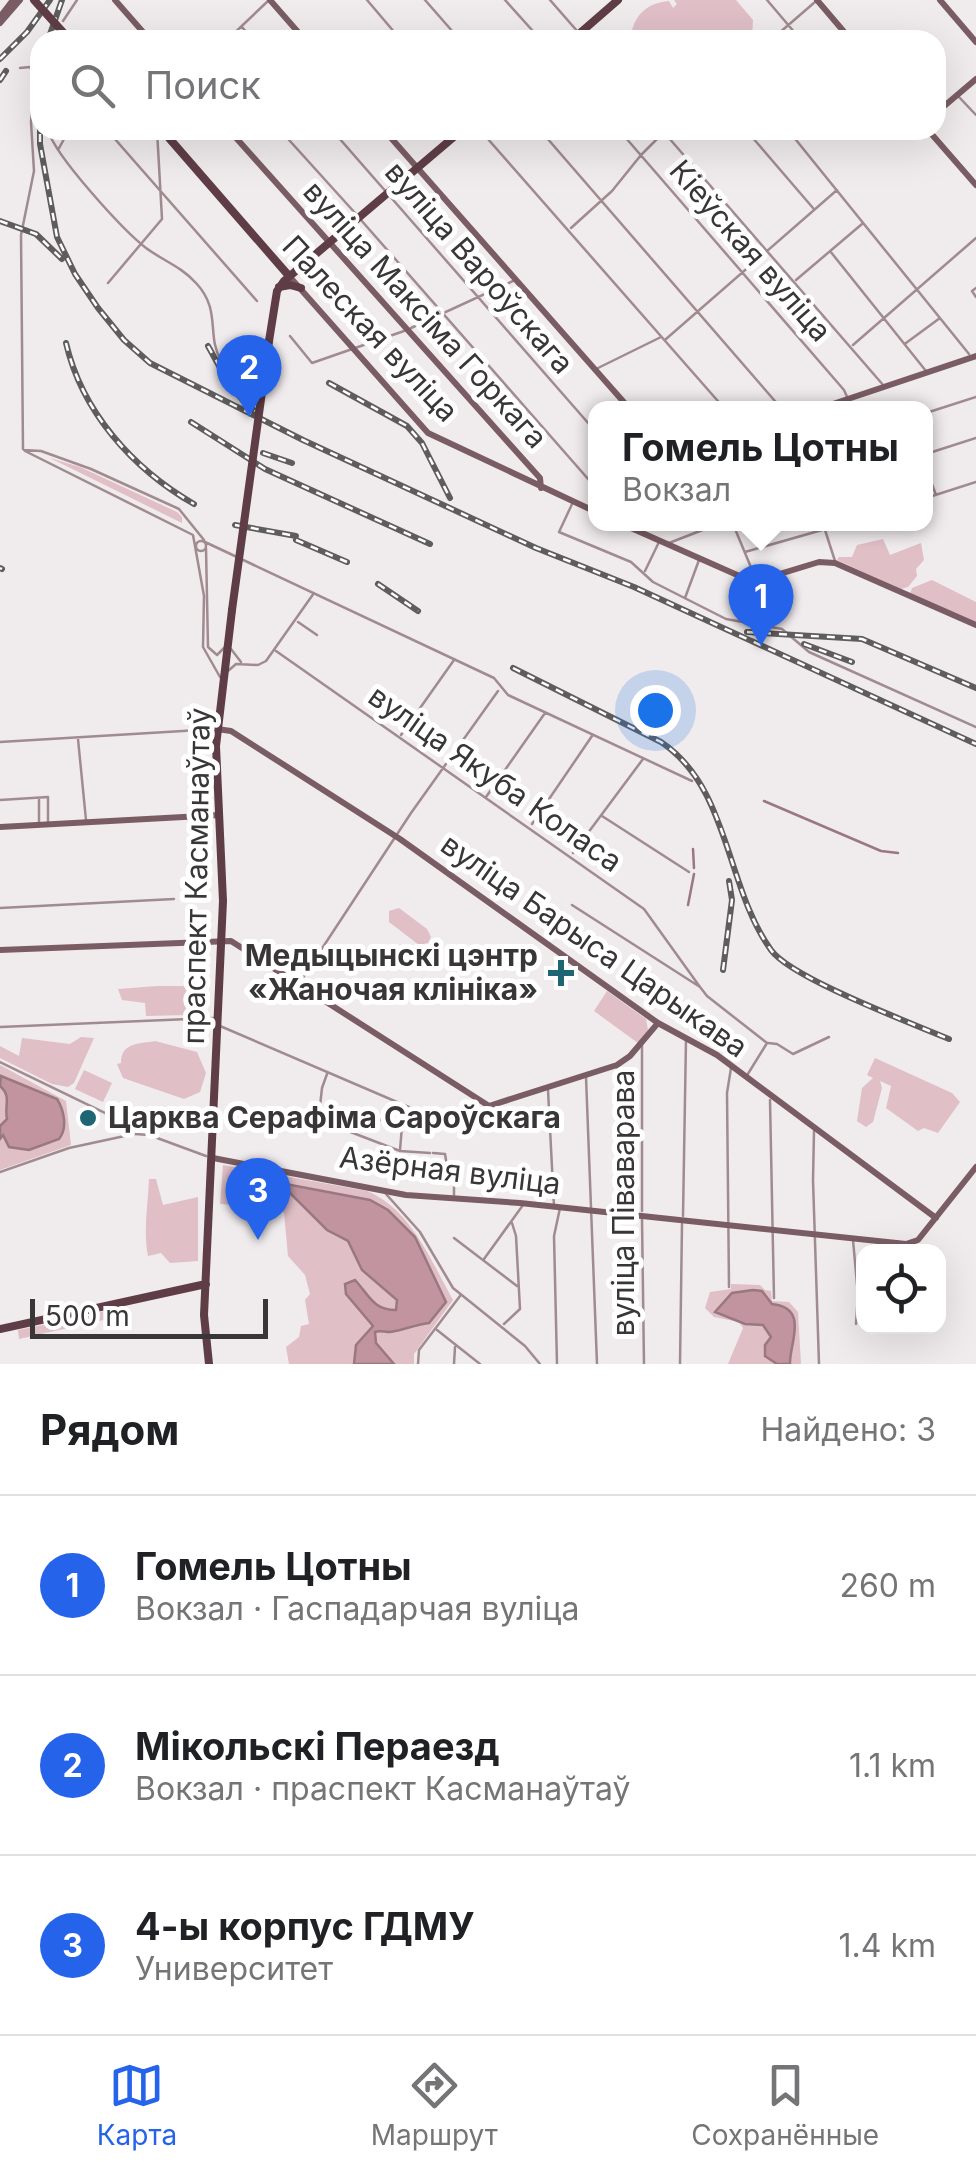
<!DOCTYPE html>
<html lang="ru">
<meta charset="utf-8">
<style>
:root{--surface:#fff;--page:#f2f2f2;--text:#202124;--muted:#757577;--line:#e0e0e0;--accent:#2563eb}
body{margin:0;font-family:Inter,sans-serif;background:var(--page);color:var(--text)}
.controls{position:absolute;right:30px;bottom:30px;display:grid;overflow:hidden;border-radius:20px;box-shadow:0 10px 40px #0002}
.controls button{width:90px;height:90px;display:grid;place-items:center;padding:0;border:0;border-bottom:2px solid var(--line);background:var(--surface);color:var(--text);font:50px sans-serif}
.scale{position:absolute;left:30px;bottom:25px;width:238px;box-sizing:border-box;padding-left:10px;border:5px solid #383637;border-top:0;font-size:28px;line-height:35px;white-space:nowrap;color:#383637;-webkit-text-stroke:8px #fff;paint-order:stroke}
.you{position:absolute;left:655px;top:710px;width:35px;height:35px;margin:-25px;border:8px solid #fff;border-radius:50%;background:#1a73e8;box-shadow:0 0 0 15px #1a73e833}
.badge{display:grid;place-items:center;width:65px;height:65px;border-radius:50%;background:var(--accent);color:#fff;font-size:32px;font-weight:700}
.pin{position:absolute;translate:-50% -82px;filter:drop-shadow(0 2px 5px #0008)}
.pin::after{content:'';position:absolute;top:52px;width:35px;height:30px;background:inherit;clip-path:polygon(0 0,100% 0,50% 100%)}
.popup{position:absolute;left:588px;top:401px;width:345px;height:130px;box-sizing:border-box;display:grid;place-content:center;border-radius:20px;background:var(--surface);filter:drop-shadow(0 2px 8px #0005);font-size:32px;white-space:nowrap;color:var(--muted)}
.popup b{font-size:38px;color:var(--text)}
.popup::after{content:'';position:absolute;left:50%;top:100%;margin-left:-20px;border:20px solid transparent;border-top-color:var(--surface)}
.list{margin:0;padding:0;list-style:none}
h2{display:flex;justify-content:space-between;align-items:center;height:130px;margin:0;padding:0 40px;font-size:42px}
h2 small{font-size:32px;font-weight:400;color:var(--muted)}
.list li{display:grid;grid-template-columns:65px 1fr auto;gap:30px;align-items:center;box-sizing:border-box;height:180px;padding:0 40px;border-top:2px solid var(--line)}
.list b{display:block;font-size:38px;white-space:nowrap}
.list p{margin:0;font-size:32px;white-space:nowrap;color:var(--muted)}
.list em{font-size:32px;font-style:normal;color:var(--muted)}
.icon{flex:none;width:55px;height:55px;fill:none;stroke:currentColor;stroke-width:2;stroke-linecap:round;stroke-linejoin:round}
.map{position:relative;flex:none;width:976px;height:1364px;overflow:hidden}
.search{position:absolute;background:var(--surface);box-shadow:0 10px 40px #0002;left:30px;right:30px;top:30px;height:110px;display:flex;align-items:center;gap:25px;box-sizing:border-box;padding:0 35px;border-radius:30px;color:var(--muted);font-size:38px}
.sheet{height:670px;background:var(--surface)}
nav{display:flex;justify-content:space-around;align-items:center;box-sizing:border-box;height:140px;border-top:2px solid var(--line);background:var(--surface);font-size:28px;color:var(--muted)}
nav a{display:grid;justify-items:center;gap:5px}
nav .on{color:var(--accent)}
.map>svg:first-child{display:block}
</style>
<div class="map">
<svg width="976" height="1364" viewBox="0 0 976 1364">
<rect width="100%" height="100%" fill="#f0ebec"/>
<!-- green -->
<path fill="#e0bfc7" d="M 674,0 L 736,0 L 753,20 L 752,40 L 640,40 L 631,34 C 636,13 648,3 669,1 L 673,8 L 677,4 Z
M 50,458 L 80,467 L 177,512 L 182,517 L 182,523 Z
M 883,539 L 890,555 L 921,543 L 924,560 L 916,569 L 917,576 L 908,587 L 901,589 L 837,560 L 839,557 L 852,557 L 857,545 Z
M 932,580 L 976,602 L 976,622 L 910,594 L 912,588 Z
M 399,908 L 427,929 L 431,937 L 428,943 L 419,945 L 389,922 L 389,911 Z
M 157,986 L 188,986 L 188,1015 L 146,1016 L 145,1003 L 122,1000 L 118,989 Z
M 607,991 L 646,1019 L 648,1030 L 638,1043 L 594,1011 Z
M 81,1037 L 94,1038 L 74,1083 L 68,1087 L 52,1084 L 0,1058 L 0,1046 L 19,1056 L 22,1038 L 70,1044 Z
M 155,1041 L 197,1052 L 206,1073 L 200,1092 L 184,1099 L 123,1078 L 117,1064 L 121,1063 C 121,1041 142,1044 155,1041 Z
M 875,1058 L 952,1093 L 960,1102 L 938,1133 L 924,1128 L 918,1131 L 886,1108 L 891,1086 L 880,1081 L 882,1088 L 873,1122 L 866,1127 L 857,1121 L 862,1088 L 873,1078 L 867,1075 Z
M 0,1065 L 66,1101 L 71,1145 L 0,1170 Z
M 84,1070 L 112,1083 L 103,1102 L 75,1089 Z
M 223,1165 L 367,1191 C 411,1209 431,1261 453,1300 L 414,1354 L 414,1364 L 289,1364 L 286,1347 L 299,1337 L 301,1326 L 309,1324 L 305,1300 L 310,1294 L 305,1275 L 288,1256 L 284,1213 L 275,1208 L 220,1204 Z
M 149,1179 L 156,1179 L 163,1205 L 198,1197 L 198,1261 L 170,1263 L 161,1253 L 148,1256 C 143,1230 148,1206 149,1179 Z
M 731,1284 L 760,1285 L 765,1290 L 771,1291 L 772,1301 L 789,1302 L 798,1312 L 801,1364 L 728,1364 L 743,1328 L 739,1322 L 714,1317 L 705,1308 L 710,1292 L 731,1289 Z
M 107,1310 L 108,1319 L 19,1339 L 18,1330 L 67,1320 L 71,1322 Z"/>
<!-- water -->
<path fill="#c2949f" stroke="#997880" stroke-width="2.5" d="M 1,1076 L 57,1099 C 64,1110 68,1128 59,1139 L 29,1150 L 9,1147 L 3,1135 L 0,1139 L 0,1126 L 7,1119 C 4,1106 12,1096 0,1086 Z
M 249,1177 L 370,1200 L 388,1210 L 415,1237 L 446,1302 L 429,1323 C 419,1324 395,1332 390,1332 C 384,1332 380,1330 375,1332 L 376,1343 L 394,1364 L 354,1364 L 356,1345 L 373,1326 L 346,1294 L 345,1284 L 355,1280 C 369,1295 373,1310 396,1310 L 397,1300 L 362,1270 L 348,1241 L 327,1230 L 287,1190 L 280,1190 L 263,1203 L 235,1197 L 235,1190 L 243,1179 Z
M 753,1290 L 762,1291 L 772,1304 C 810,1308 789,1344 790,1364 L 777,1364 L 765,1356 L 765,1345 L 771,1337 L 763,1325 L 745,1324 L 715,1312 L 732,1293 Z"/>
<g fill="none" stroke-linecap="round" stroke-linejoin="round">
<!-- stream -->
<path stroke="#997880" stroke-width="2.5" d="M 764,801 L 881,851 L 898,853
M 693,849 L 694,868
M 688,905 L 694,874"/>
<!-- street -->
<path stroke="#a08b90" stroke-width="2.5" d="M 367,0 L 401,40
M 425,0 L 460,40
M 505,0 L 541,40
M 550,0 L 585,40
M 767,0 L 801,40
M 63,21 L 77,0
M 242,27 L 253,40
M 55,40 L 56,34
M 227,40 L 268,1
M 771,40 L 815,2
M 20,68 L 30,67 L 34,73 L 31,122 L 34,171 L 21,235 L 23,449
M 958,96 L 976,115
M 48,130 C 55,156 123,230 146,248 C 162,260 182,267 196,283 C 232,321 187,356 258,389
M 107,130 L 257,301
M 280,130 L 356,214
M 332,130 L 596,432
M 480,130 L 724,408
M 540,130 L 781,408
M 619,130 L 844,390 L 852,408
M 662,130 L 884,386
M 746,130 L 813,208
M 788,130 L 969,354
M 58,150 L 69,130
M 361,220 L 596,488
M 571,228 L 612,191 L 641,155 L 666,130
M 830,251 L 926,371
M 796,280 L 862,224
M 108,283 L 162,219 L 157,130
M 976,288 L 972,291 L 976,297
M 411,328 L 513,281
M 290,336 L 312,363 L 404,331
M 666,339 L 837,190
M 906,343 L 940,318
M 853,345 L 976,238
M 596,369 L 661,337
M 926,413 L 976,397
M 24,450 L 41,451 L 91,469 L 179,509 L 204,540
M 25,451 L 193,535 L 204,596 L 203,647 L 220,677
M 926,454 L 976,438
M 926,468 L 936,495
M 926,498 L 976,482
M 573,502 L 559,532 L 631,562 L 653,582 L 726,619 L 782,629 L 809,652 L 976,727
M 733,524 L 755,577
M 825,530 L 835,561
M196 546a5 5 0 1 1 10 0a5 5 0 1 1-10 0Z
M 205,542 L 494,678 L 508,695 L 692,781
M 669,543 L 718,524
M 206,548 L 208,647 L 217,655 L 225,647
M 745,552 L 843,524
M 645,571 L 659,542
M 685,598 L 699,560
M 298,622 L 317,635
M 231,649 L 241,662
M 276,651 L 644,909 L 700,987
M 228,671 L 236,664 L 258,665 L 266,661 L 314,593
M 401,735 L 454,660
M 78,739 L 86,820
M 0,742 L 216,729
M 486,797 L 545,713
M 0,800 L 48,797 L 48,823
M 39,800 L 39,822
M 602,816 L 689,872
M 532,824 L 592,736
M 573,853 L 643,759
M 572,905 L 700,987 L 707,996 L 767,1043 L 746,1077
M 0,908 L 174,899
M 300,982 L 411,813 L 498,691
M 220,1026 L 439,1120 L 458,1123
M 0,1027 L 213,1018
M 768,1043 L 777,1044 L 793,1054 L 829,1037
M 642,1045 L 642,1211
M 0,1062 L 128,1124 L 135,1134 L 149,1135 L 206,1156
M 617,1065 L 617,1212
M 586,1077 L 597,1364
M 548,1090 L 554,1206
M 770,1100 L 774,1298
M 301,1113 L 400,1151 L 430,1153
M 319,1115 L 322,1088 L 327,1074
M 374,1118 L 402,1126 L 400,1150
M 814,1131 L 813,1180 L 819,1364
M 433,1153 L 445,1154 L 447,1166 L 454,1169 L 454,1195
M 0,1172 L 69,1148 L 134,1134
M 386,1194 L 420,1232 L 453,1288 L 525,1346 L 540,1364
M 683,1216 L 686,1039
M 642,1219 L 644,1364
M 454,1238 L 517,1286
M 853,1240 L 858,1295 L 856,1324
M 484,1259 L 523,1205
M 729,1287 L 727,1093 L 731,1068
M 504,1324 L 520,1309 L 516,1236 L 512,1223
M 437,1330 L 480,1364
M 418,1364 L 419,1350 L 460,1296
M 454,1364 L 455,1347
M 557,1364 L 554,1236 L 560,1208
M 680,1364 L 682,1224"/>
<!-- secondary -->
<path stroke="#7a5d64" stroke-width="6" d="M 115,0 L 150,40
M 270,0 L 305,40
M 817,0 L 851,40
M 940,0 L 976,42
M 0,17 L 13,0
M 0,23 L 20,0
M 936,113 L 976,79
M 229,130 L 540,478 L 541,488
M 384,130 L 629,408
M 928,130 L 976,185
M 289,276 L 428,433 L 596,512
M 821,408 L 976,356
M 622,524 L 753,582 L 819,562 L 835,563 L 976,625
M 217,729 L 231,731 L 400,839 L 658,1023 L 717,1055 L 936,1218
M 0,827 L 220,815
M 0,950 L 231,941 L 489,1106 L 617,1065 L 630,1056 L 658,1023
M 213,1158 L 406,1195 L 520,1203 L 906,1244 L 918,1240 L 976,1167"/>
<!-- primary -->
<path stroke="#5f3d46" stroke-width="8" d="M 572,40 L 618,0
M 162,130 L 289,276
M 279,287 L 290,285 L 301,288
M 269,341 L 277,291 L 284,281 L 462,130
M 0,1329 L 206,1284
M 209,1364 L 204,1315 L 223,901 L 216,746 L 232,610"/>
<!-- rail casing -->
<g stroke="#5e5c5d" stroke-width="6">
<path id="rail" d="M 48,40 L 62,0
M 0,59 L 27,32 L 50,0
M 0,80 L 6,71
M 40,86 L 40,144 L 57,237 L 75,274 L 98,308 L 124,340 L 150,363 L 303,440 L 536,548 L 634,587 L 976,744
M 0,221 L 36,234 L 62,259
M 66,343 C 82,412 133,469 194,504
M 208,346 C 221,369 233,395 255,411
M 329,383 L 407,426 L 422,443 L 450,498
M 191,422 L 265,469 L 430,544
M 263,453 L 292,463
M 235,525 L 296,536
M 296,540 L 347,562
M 0,568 L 2,569
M 378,584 L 418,611
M 747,632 L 862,639 L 976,688
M 804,644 L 852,662
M 513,668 L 661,742 C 730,788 725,886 771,950 C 791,978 911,1023 949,1039
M 723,970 L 732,900 L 729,881"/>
</g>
<!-- rail -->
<use href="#rail" stroke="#fff" stroke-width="2.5" stroke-dasharray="8" stroke-linecap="butt"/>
<!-- primary-bridge -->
<path stroke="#5f3d46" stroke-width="8" d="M 34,0 L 70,40
M 232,610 L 269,341"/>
</g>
<!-- markers -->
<g fill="#1e6674" stroke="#fff" stroke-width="4">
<path d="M556 958h10v10h10v10h-10v10h-10v-10h-10v-10h10z"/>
<circle cx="88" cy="1118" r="10"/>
</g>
<g text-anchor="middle" stroke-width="10" stroke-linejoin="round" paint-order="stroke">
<!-- street labels -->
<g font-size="30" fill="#383637" stroke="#fff">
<text transform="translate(750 251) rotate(49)" y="10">Кіеўская вуліца</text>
<text transform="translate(479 268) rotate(49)" y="10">вуліца Вароўскага</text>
<text transform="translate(425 315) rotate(48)" y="10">вуліца Максіма Горкага</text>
<text transform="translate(370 329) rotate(47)" y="10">Палеская вуліца</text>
<text transform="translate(495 779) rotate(35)" y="10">вуліца Якуба Коласа</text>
<text transform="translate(197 876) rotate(-89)" y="10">праспект Касманаўтаў</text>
<text transform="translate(594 946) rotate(35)" y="10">вуліца Барыса Царыкава</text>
<text transform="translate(450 1171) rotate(7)" y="10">Азёрная вуліца</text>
<text transform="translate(624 1203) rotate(-90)" y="10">вуліца Піваварава</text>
</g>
<!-- poi labels -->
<g font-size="30" font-weight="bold" fill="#383637" stroke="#fff" text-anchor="end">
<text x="538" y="966">Медыцынскі цэнтр<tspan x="538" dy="34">«Жаночая клініка»</tspan></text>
<text x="108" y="1128" text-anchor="start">Царква Серафіма Сароўскага</text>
</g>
</g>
</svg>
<div class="controls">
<button><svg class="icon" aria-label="locate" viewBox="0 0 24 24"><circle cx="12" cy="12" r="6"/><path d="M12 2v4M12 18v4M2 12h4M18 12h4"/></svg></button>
</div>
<div class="scale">500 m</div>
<div class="you"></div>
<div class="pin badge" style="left:761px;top:646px">1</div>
<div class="popup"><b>Гомель Цотны</b>Вокзал</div>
<div class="pin badge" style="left:249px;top:417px">2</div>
<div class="pin badge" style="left:258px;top:1240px">3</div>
<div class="search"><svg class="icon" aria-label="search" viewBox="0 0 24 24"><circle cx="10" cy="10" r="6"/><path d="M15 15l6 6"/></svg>Поиск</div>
</div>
<section class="sheet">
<h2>Рядом<small>Найдено: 3</small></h2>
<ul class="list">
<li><span class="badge">1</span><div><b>Гомель Цотны</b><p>Вокзал · Гаспадарчая вуліца</p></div><em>260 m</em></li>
<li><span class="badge">2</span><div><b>Мікольскі Пераезд</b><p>Вокзал · праспект Касманаўтаў</p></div><em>1.1 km</em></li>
<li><span class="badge">3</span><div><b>4-ы корпус ГДМУ</b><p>Университет</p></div><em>1.4 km</em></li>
</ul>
</section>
<nav>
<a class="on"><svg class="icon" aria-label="map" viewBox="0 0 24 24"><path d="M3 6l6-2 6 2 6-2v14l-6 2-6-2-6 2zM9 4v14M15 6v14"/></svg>Карта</a>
<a><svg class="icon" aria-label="directions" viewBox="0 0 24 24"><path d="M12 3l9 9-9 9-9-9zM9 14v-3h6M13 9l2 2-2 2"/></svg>Маршрут</a>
<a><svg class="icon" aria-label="saved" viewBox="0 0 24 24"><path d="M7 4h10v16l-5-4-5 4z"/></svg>Сохранённые</a>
</nav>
